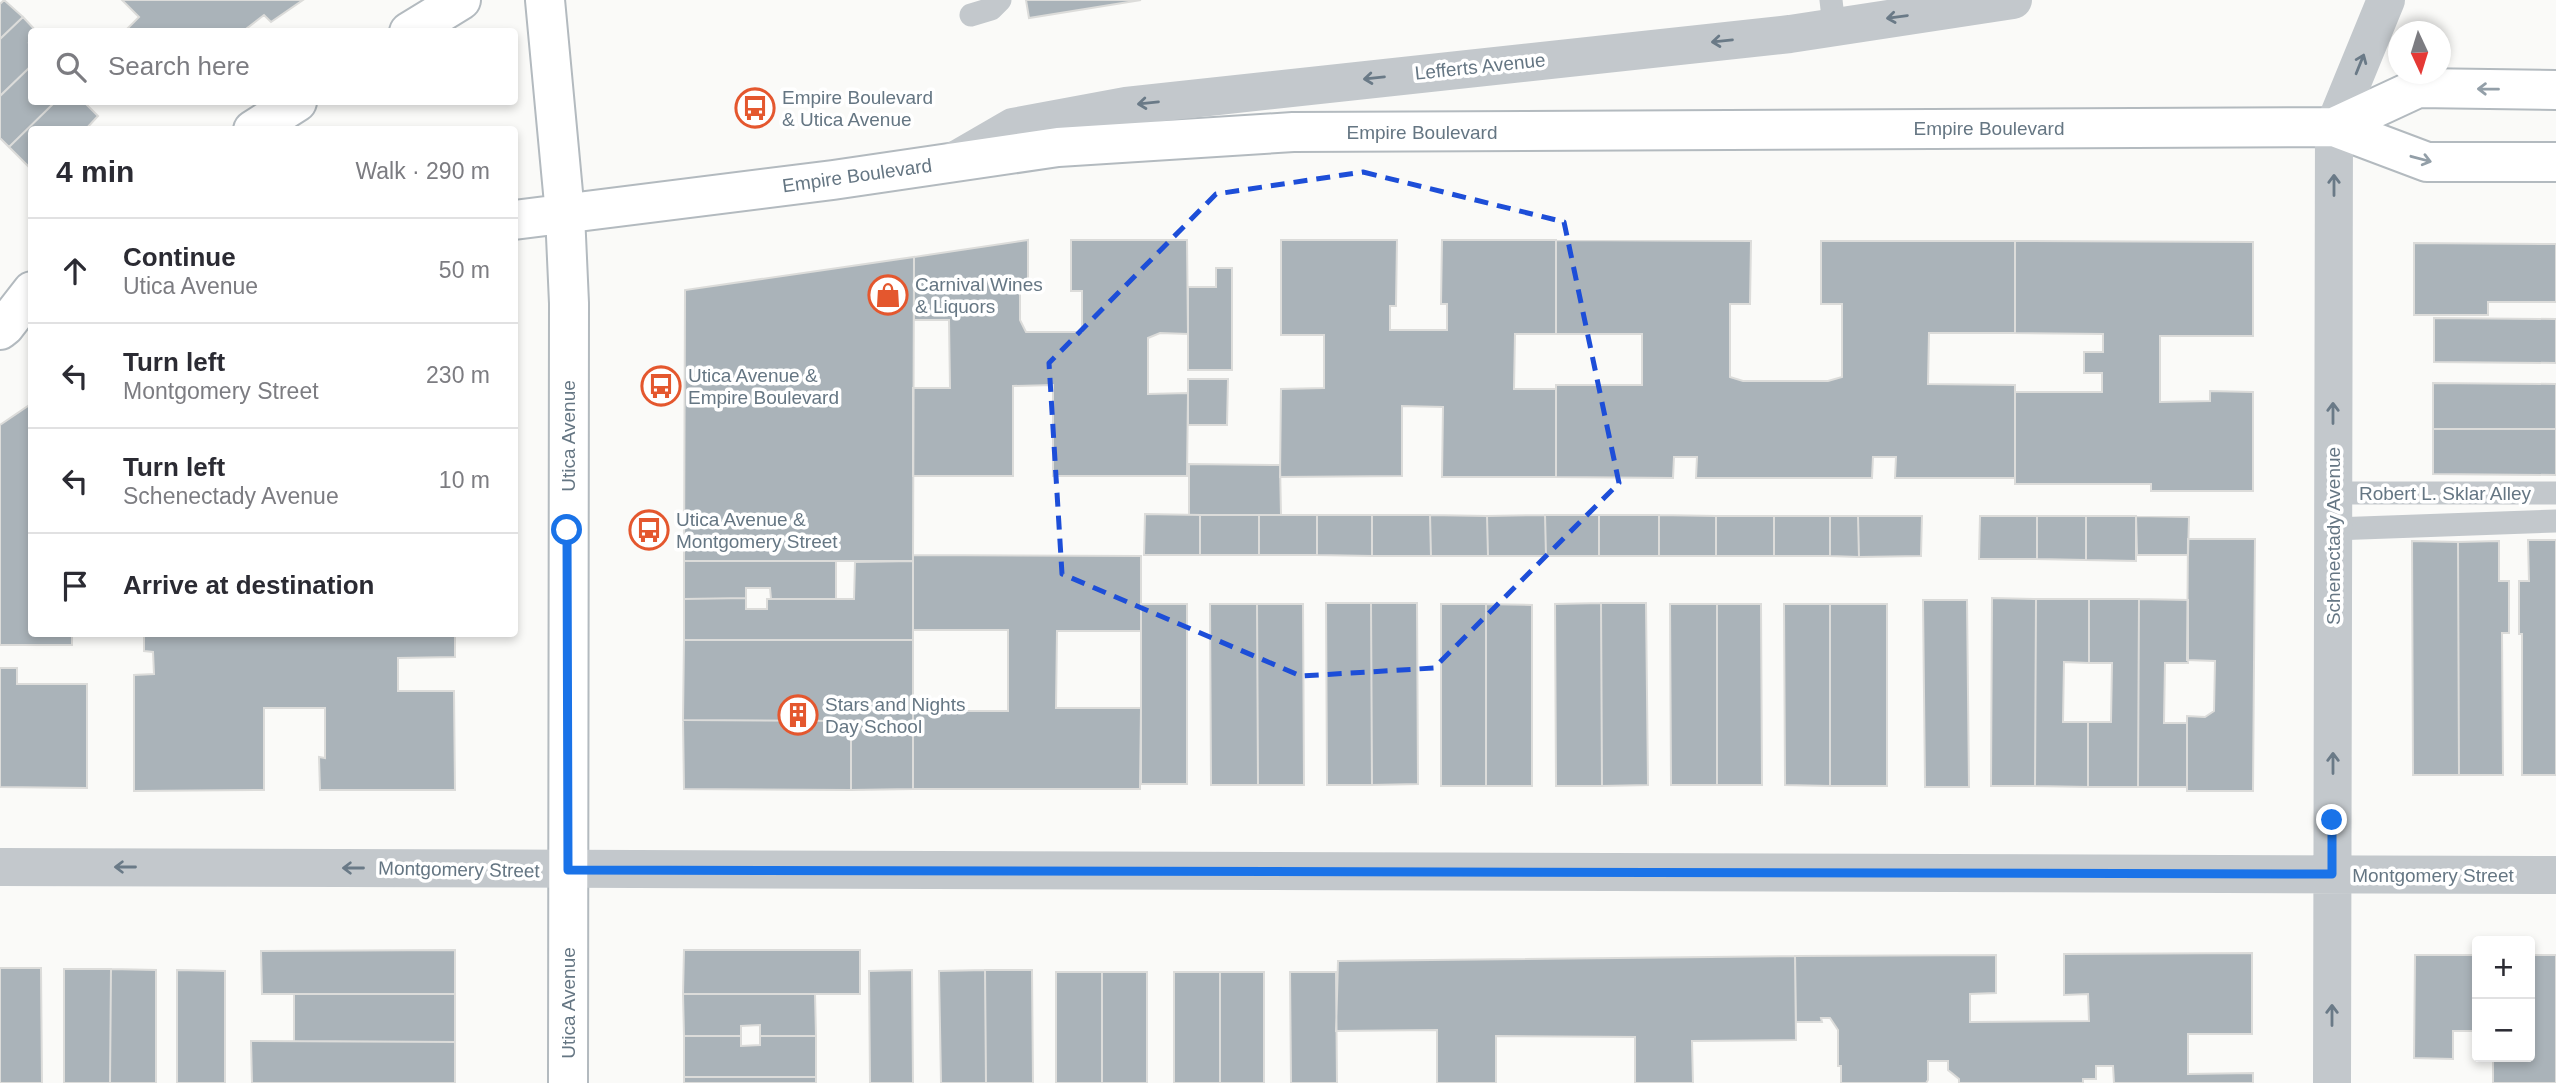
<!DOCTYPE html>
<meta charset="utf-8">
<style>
:root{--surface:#fff;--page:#f7f7f7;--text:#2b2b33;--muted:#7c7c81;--line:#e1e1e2}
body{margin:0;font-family:Helvetica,sans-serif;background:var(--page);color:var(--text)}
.controls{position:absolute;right:21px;bottom:21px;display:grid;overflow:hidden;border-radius:7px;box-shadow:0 4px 10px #0003}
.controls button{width:63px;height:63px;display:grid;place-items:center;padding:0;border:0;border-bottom:2px solid var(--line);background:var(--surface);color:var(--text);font:35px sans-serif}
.compass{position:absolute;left:2388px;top:21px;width:63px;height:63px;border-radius:50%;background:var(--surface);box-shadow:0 4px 10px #0003;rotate:176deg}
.stop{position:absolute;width:21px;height:21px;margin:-16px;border:5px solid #1a73e8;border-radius:50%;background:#fff}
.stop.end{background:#1a73e8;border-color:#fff;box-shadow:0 2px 7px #0008}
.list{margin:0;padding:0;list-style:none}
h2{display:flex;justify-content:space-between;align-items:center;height:91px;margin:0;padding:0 28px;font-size:30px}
h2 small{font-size:23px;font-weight:400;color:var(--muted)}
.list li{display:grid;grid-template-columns:46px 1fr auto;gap:21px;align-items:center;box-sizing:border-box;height:105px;padding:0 28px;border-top:2px solid var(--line)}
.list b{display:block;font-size:26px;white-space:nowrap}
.list p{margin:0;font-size:23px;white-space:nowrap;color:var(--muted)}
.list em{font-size:23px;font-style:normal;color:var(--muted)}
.icon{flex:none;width:38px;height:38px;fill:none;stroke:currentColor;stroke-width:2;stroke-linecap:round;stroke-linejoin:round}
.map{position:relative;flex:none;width:2556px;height:1083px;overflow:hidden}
.search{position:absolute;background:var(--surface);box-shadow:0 4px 10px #0003;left:28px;top:28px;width:490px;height:77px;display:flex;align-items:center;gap:18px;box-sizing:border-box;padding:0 24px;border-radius:7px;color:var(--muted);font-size:26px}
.panel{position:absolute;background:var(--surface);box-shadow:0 4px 10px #0003;left:28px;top:126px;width:490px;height:511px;border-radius:7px}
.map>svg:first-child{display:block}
</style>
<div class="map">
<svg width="2556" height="1083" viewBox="0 0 2556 1083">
<rect width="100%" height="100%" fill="#fafaf8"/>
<!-- building -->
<path fill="#aab3b9" stroke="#dcdcda" stroke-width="2" d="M 4,0 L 23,17 L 0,39 L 0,4 Z
M 122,0 L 303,0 L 271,22 L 264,15 L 242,32 L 124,32 L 139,17 Z
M 1026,0 L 1141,0 L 1029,18 Z
M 23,17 L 37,32 L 32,32 L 32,41 L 29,43 L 32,46 L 32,65 L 0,96 L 0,39 Z
M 32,65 L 32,102 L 55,102 L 9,147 L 0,138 L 0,96 Z
M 55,102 L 84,102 L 98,116 L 85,130 L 32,130 L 32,170 L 9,147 Z
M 1028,240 L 1028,291 L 1020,290 L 1020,320 L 1026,332 L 1082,332 L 1082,291 L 1071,291 L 1071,240 L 1187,240 L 1188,334 L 1160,333 L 1148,338 L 1148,394 L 1188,393 L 1187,476 L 1053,476 L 1053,385 L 1013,386 L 1013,476 L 913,476 L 913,388 L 950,388 L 949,320 L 914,320 L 914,257 Z
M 1281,240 L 1397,240 L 1396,306 L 1390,306 L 1390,330 L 1447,330 L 1447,304 L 1441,304 L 1442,240 L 1556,240 L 1556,334 L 1515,334 L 1514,389 L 1556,389 L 1556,477 L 1442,477 L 1443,407 L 1402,406 L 1402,476 L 1280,477 L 1281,389 L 1324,388 L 1324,335 L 1281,335 Z
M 1556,240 L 1751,241 L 1750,304 L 1730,304 L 1730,377 L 1743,381 L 1828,381 L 1842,377 L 1842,304 L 1821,304 L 1821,241 L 2015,241 L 2015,333 L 1929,333 L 1928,384 L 2015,385 L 2015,478 L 1895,478 L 1896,457 L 1873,457 L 1872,478 L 1696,478 L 1697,457 L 1674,457 L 1673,478 L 1556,477 L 1556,385 L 1642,385 L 1642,334 L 1556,334 Z
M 2015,241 L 2253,242 L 2253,336 L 2160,336 L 2160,402 L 2210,401 L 2210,391 L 2253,392 L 2253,491 L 2151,491 L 2151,484 L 2015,484 L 2015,392 L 2102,392 L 2102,373 L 2084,373 L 2084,352 L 2103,352 L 2103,334 L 2015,333 Z
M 2414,243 L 2556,244 L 2556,302 L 2488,302 L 2488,315 L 2414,315 Z
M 914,257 L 913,561 L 684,561 L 685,290 Z
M 1216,268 L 1232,268 L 1232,370 L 1188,370 L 1188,287 L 1216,287 Z
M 2434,318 L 2556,319 L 2556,363 L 2434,362 Z
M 1188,379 L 1228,379 L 1227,425 L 1188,425 Z
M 2433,383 L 2556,384 L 2556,429 L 2433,429 Z
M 31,404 L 32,634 L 72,634 L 72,645 L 0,645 L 0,425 Z
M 2433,429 L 2556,429 L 2556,475 L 2433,474 Z
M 1189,464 L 1280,465 L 1281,515 L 1189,515 Z
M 1145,514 L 1200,515 L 1200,555 L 1144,555 Z
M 1200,515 L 1259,515 L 1259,555 L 1200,555 Z
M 1259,515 L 1317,515 L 1317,555 L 1259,555 Z
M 1317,515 L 1372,515 L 1372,556 L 1317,555 Z
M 1372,515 L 1430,515 L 1431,556 L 1372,556 Z
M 1430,515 L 1487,516 L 1488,556 L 1431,556 Z
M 1545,515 L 1599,515 L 1599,556 L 1546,556 Z
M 1545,515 L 1546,556 L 1488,556 L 1487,516 Z
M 1599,515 L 1659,515 L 1659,556 L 1599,556 Z
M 1659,515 L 1716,516 L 1716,556 L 1659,556 Z
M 1716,516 L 1774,516 L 1774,556 L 1716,556 Z
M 1774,516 L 1830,516 L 1830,556 L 1774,556 Z
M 1830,516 L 1858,516 L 1859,557 L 1830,556 Z
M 1858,516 L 1922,516 L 1921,556 L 1859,557 Z
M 1980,516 L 2037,516 L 2037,559 L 1979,559 Z
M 2037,516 L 2086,516 L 2086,560 L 2037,559 Z
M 2086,516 L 2136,516 L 2136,561 L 2086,560 Z
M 2136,516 L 2189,517 L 2188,555 L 2137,555 Z
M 2188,539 L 2255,539 L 2253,791 L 2187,791 L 2187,716 L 2205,717 L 2214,711 L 2215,661 L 2187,660 Z
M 2528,540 L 2556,540 L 2556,775 L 2522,775 L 2522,634 L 2519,634 L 2519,581 L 2529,581 Z
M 2412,541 L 2458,542 L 2459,775 L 2413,775 Z
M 2499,541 L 2499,581 L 2509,581 L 2509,633 L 2502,633 L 2503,775 L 2459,775 L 2458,542 Z
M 913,555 L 1141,556 L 1141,631 L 1057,631 L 1056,708 L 1141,708 L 1140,789 L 913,789 L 913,711 L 1008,711 L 1008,630 L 913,630 Z
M 684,561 L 836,561 L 836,599 L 771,599 L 770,588 L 746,588 L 746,598 L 684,599 Z
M 913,561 L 913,640 L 684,640 L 684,599 L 746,598 L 746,609 L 767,609 L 767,599 L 854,599 L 855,562 Z
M 1992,598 L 2036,599 L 2035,786 L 1991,786 Z
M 2036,599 L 2089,599 L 2089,663 L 2064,662 L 2063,722 L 2088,722 L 2088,787 L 2035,786 Z
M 2089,599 L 2139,599 L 2138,787 L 2088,787 L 2088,722 L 2111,722 L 2112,663 L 2089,663 Z
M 2139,599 L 2188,600 L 2188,663 L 2165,663 L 2164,723 L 2187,723 L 2187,787 L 2138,787 Z
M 1923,600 L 1967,600 L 1969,787 L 1925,787 Z
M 1326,603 L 1371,603 L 1372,785 L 1327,785 Z
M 1371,603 L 1417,603 L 1418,784 L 1372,785 Z
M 1601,603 L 1646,603 L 1648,785 L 1602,786 Z
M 1601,603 L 1602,786 L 1556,786 L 1555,604 Z
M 1141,604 L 1187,604 L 1187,784 L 1141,784 Z
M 1210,604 L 1257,604 L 1258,785 L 1211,785 Z
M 1257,604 L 1303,604 L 1304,785 L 1258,785 Z
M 1441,604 L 1486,604 L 1486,786 L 1441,786 Z
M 1486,604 L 1532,605 L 1532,786 L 1486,786 Z
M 1670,604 L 1717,604 L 1717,785 L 1671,785 Z
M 1717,604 L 1761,604 L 1762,785 L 1717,785 Z
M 1784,604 L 1830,604 L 1830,786 L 1785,785 Z
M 1830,604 L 1887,604 L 1887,786 L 1830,786 Z
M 144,634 L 455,634 L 455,657 L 398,658 L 398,691 L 454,691 L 455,790 L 320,790 L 319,757 L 325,758 L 325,708 L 264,708 L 264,790 L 134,791 L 134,675 L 154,674 L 153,652 L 144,651 Z
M 684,640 L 913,640 L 913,789 L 851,790 L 851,721 L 683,720 Z
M 0,668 L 17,668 L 17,684 L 87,684 L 87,788 L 0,787 Z
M 683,720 L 851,721 L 851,790 L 684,789 Z
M 455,950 L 455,994 L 262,994 L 261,951 Z
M 684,950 L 860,950 L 860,994 L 683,994 Z
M 2252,953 L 2252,1034 L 2188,1034 L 2188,1074 L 2253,1073 L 2253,1083 L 2114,1083 L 2113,1066 L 2096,1066 L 2096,1079 L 2083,1079 L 2083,1083 L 1959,1083 L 1959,1079 L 1948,1070 L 1948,1061 L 1928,1061 L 1928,1080 L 1926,1083 L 1841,1083 L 1841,1066 L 1838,1066 L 1838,1030 L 1830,1018 L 1821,1018 L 1822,1022 L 1796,1022 L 1795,956 L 1996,955 L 1996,993 L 1970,994 L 1970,1022 L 2089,1021 L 2088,994 L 2064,995 L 2064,954 Z
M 2415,955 L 2477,955 L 2477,1031 L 2453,1031 L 2453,1059 L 2414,1058 Z
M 2530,955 L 2556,955 L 2556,1083 L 2493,1083 L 2493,1057 L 2530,1057 Z
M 1795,956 L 1796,1040 L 1692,1041 L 1693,1083 L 1635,1083 L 1635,1037 L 1496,1036 L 1496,1083 L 1437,1083 L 1437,1030 L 1336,1031 L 1338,961 Z
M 0,968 L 41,968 L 42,1083 L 0,1083 Z
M 64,969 L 111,969 L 110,1083 L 64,1083 Z
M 111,969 L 156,970 L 156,1083 L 110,1083 Z
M 177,970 L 225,971 L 225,1083 L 177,1083 Z
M 912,970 L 913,1083 L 870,1083 L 869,971 Z
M 985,970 L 1032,970 L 1033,1083 L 986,1083 Z
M 985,970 L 986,1083 L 941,1083 L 939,971 Z
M 1056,972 L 1102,972 L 1102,1083 L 1056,1083 Z
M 1102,972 L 1147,972 L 1147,1083 L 1102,1083 Z
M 1174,972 L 1220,972 L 1220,1083 L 1174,1083 Z
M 1220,972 L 1264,972 L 1264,1083 L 1220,1083 Z
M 1290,972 L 1336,972 L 1337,1083 L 1291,1083 Z
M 294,994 L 455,994 L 455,1042 L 294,1041 Z
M 683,994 L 815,994 L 816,1036 L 760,1036 L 760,1025 L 741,1026 L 741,1036 L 684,1036 Z
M 684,1036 L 741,1036 L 741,1046 L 760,1045 L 760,1036 L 816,1036 L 816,1077 L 684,1077 Z
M 251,1041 L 455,1042 L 455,1083 L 252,1083 Z
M 684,1077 L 816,1077 L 816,1083 L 684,1083 Z"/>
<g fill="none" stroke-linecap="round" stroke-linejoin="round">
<!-- secondary casing -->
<g stroke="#b3babf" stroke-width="42">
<path id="secondary" d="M 545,0 L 565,214 L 569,303 L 568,1083
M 409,32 L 461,0
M 2334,127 L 2418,88 L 2556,90
M 253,130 L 297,102
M 514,220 L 833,180 L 1058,147 L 1293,132 L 2334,127 L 2427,162 L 2556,162
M 0,330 L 5,326 L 32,291"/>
</g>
<!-- service -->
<path stroke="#c3c8cc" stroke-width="23" d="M 1831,0 L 1834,27
M 971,15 L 991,9 L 1000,0
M 2333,493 L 2556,493
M 2333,529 L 2556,521"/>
<!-- minor -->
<path stroke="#c3c8cc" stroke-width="38" d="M 956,160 L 1013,127 L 1126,106 L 1790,34 L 2013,0
M 0,867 L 2556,875
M 2332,1083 L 2334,127 L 2386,0"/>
<!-- secondary -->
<use href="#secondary" stroke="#fff" stroke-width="38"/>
</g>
<!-- one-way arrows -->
<defs><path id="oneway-shaft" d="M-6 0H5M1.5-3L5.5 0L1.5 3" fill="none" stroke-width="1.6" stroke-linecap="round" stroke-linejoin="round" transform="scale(1.75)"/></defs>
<g stroke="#6a7a87">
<use href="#oneway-shaft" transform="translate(1897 17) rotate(172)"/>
<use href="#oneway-shaft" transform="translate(1722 41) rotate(174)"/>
<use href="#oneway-shaft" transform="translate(2360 64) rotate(-68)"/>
<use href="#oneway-shaft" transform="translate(1374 78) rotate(174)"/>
<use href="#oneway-shaft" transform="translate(1148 103) rotate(174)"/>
<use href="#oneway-shaft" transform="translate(2334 185) rotate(-90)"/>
<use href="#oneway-shaft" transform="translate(2333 413) rotate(-90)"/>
<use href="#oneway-shaft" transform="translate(2333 763) rotate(-90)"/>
<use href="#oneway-shaft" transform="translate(125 867) rotate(-180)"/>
<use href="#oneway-shaft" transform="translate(353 868) rotate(-180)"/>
<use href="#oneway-shaft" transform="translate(2332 1015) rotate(-90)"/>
</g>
<g stroke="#939fa8">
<use href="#oneway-shaft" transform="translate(2488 89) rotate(-179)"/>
<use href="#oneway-shaft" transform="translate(2421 159) rotate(15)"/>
</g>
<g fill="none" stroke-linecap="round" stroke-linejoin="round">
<!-- route -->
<path stroke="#1a73e8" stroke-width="9" d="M 567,530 L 568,870 L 2332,874 L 2332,820"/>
</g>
<!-- marked area -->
<path fill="none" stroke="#1d4ed8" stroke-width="5" stroke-dasharray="14 9" stroke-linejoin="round" d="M 1363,172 L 1564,222 L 1619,483 L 1434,668 L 1301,676 L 1062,574 L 1049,363 L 1216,194 Z"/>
<!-- icons -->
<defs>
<g id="bus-ring" transform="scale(2.0125)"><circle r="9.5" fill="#fff" stroke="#e4572e" stroke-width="1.5"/><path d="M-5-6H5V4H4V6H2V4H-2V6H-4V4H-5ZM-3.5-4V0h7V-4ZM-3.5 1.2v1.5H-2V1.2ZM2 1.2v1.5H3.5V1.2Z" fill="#e4572e"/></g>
<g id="shop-ring" transform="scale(2.0125)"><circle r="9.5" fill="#fff" stroke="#e4572e" stroke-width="1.5"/><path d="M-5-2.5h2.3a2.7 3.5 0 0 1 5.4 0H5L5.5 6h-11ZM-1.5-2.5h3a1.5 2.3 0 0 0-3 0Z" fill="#e4572e"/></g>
<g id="building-ring" transform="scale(2.0125)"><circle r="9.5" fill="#fff" stroke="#e4572e" stroke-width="1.5"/><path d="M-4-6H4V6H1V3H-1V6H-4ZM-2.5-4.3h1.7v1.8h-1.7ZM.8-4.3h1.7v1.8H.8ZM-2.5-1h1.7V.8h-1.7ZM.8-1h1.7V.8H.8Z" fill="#e4572e"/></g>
</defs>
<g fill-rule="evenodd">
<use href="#bus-ring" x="755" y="108"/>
<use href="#shop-ring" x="888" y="295"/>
<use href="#bus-ring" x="661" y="386"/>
<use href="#bus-ring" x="649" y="530"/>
<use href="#building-ring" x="798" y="715"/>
</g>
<g text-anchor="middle" stroke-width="7" stroke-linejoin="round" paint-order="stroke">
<!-- street labels -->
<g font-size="19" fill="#657683" stroke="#fff">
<text transform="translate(1480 66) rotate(-6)" y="7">Lefferts Avenue</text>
<text x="1989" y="135">Empire Boulevard</text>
<text x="1422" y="139">Empire Boulevard</text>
<text transform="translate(857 175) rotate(-8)" y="7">Empire Boulevard</text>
<text transform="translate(568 436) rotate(-90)" y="7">Utica Avenue</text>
<text x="2445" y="500">Robert L. Sklar Alley</text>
<text transform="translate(2333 536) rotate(-90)" y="7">Schenectady Avenue</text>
<text transform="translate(459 869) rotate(1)" y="7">Montgomery Street</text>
<text x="2433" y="882">Montgomery Street</text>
<text transform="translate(568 1003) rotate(-90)" y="7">Utica Avenue</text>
</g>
<!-- poi labels -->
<g font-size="19" fill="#657683" stroke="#fff" text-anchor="start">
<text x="782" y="104">Empire Boulevard<tspan x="782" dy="22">&amp; Utica Avenue</tspan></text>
<text x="915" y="291">Carnival Wines<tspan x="915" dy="22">&amp; Liquors</tspan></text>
<text x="688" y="382">Utica Avenue &amp;<tspan x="688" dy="22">Empire Boulevard</tspan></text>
<text x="676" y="526">Utica Avenue &amp;<tspan x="676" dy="22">Montgomery Street</tspan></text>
<text x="825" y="711">Stars and Nights<tspan x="825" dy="22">Day School</tspan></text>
</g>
</g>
</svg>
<div class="controls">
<button>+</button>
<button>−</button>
</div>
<svg class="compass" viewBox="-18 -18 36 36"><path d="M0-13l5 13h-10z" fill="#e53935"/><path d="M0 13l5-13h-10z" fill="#7c7c81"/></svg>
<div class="stop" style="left:567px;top:530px"></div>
<div class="stop end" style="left:2332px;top:820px"></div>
<div class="search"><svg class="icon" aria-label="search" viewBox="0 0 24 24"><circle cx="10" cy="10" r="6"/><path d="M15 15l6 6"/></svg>Search here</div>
<section class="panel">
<h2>4 min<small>Walk · 290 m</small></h2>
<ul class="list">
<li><svg class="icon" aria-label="ahead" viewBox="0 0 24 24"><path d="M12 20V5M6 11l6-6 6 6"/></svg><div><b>Continue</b><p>Utica Avenue</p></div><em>50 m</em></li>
<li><svg class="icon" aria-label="left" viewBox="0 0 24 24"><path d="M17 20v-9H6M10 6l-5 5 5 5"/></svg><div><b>Turn left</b><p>Montgomery Street</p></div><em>230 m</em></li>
<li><svg class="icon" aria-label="left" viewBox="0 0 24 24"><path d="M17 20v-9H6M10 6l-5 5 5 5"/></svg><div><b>Turn left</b><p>Schenectady Avenue</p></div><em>10 m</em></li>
<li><svg class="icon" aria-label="arrive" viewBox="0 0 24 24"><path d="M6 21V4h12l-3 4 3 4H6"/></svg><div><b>Arrive at destination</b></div></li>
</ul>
</section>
</div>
